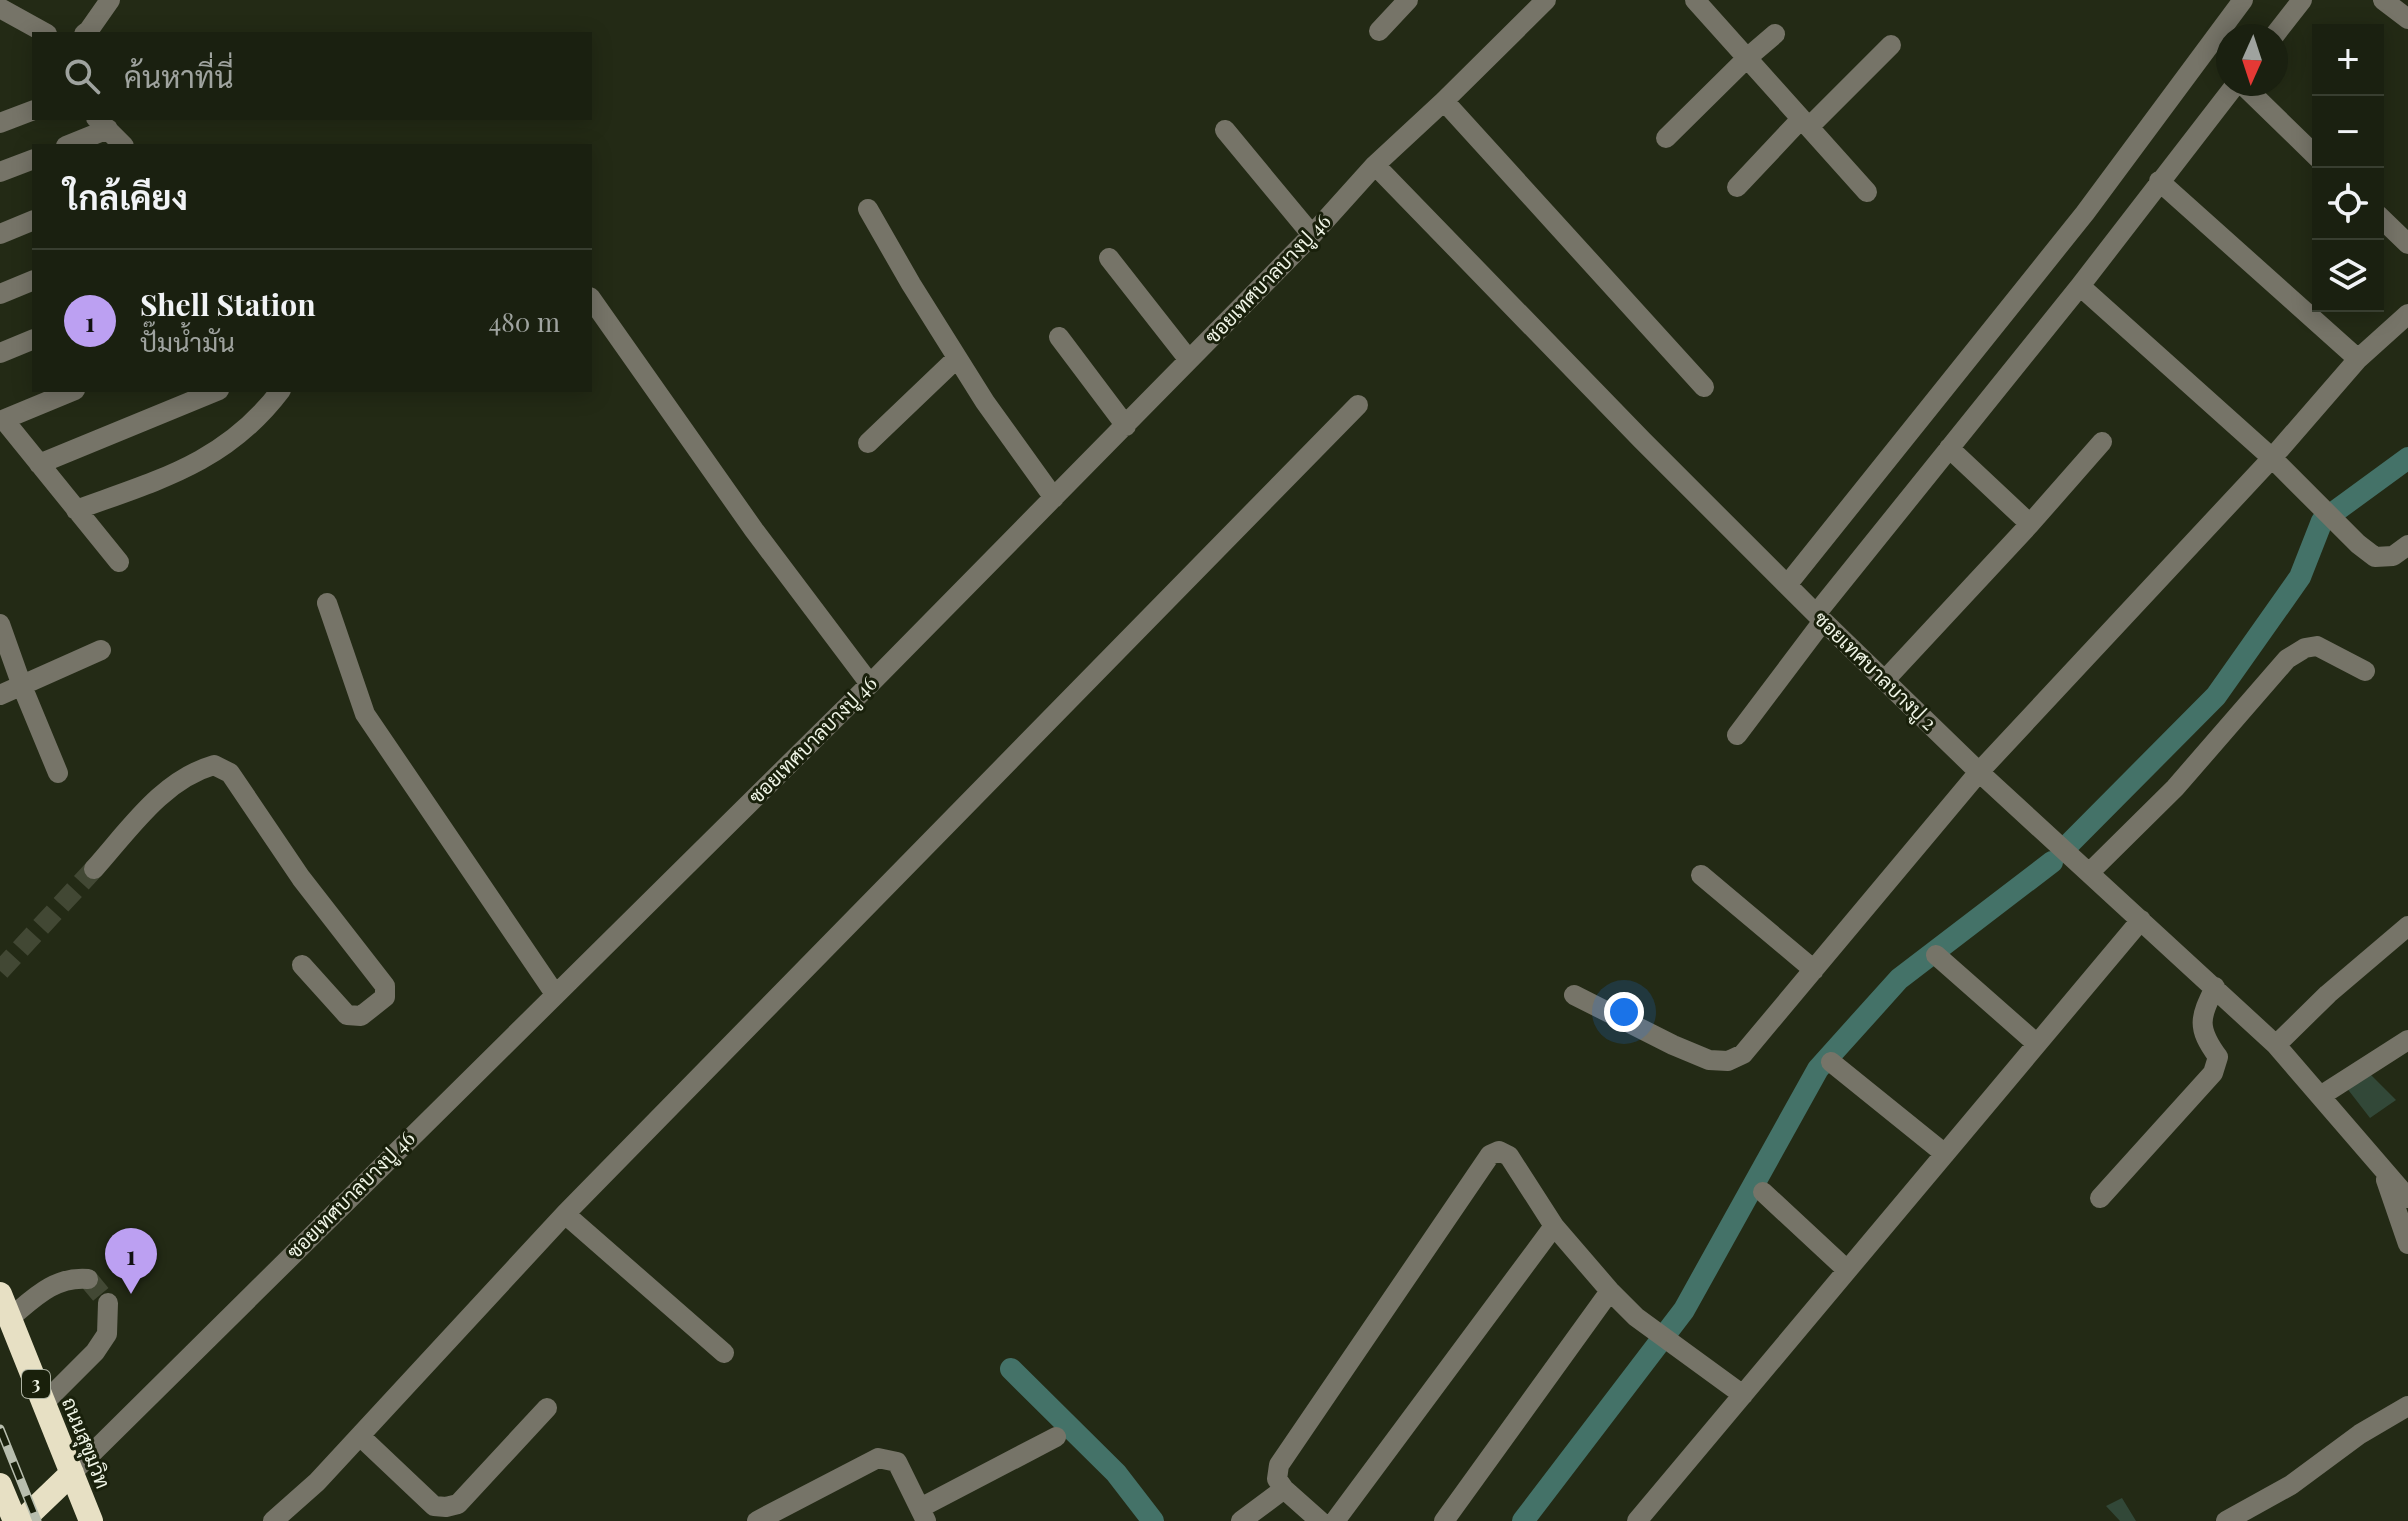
<!DOCTYPE html>
<html lang="th">
<meta charset="utf-8">
<style>
:root{--surface:#1a2010;--page:#272d1e;--text:#f1f3f6;--muted:#9fa39f;--line:#383e30;--accent:#bca0f2}
body{margin:0;font-family:"Playfair Display",Sarabun,serif;background:var(--page);color:var(--text)}
.controls{position:absolute;right:24px;top:24px;display:grid;overflow:hidden;border-radius:0px;box-shadow:0 4px 20px #0003}
.controls button{width:72px;height:72px;display:grid;place-items:center;padding:0;border:0;border-bottom:2px solid var(--line);background:var(--surface);color:var(--text);font:40px sans-serif}
.compass{position:absolute;left:2216px;top:24px;width:72px;height:72px;border-radius:50%;background:var(--surface);box-shadow:0 4px 20px #0003;rotate:183deg}
.you{position:absolute;left:1624px;top:1012px;width:28px;height:28px;margin:-20px;border:6px solid #fff;border-radius:50%;background:#1a73e8;box-shadow:0 0 0 12px #1a73e833}
.badge{display:grid;place-items:center;width:52px;height:52px;border-radius:50%;background:var(--accent);color:#111;font-size:26px;font-weight:700}
.pin{position:absolute;translate:-50% -66px;filter:drop-shadow(0 2px 4px #0008)}
.pin::after{content:'';position:absolute;top:42px;width:28px;height:24px;background:inherit;clip-path:polygon(0 0,100% 0,50% 100%)}
.list{margin:0;padding:0;list-style:none}
h2{display:flex;justify-content:space-between;align-items:center;height:104px;margin:0;padding:0 32px;font-size:34px}
h2 small{font-size:26px;font-weight:400;color:var(--muted)}
.list li{display:grid;grid-template-columns:52px 1fr auto;gap:24px;align-items:center;box-sizing:border-box;height:144px;padding:0 32px;border-top:2px solid var(--line)}
.list b{display:block;font-size:30px;white-space:nowrap}
.list p{margin:0;font-size:26px;white-space:nowrap;color:var(--muted)}
.list em{font-size:26px;font-style:normal;color:var(--muted)}
.icon{flex:none;width:44px;height:44px;fill:none;stroke:currentColor;stroke-width:2;stroke-linecap:round;stroke-linejoin:round}
.map{position:relative;flex:none;width:2408px;height:1521px;overflow:hidden}
.search{position:absolute;background:var(--surface);box-shadow:0 4px 20px #0003;left:32px;top:32px;width:560px;height:88px;display:flex;align-items:center;gap:20px;box-sizing:border-box;padding:0 28px;border-radius:0px;color:var(--muted);font-size:30px}
.panel{position:absolute;background:var(--surface);box-shadow:0 4px 20px #0003;left:32px;top:144px;width:560px;height:248px;border-radius:0px}
.map>svg:first-child{display:block}
</style>
<div class="map">
<svg width="2408" height="1521" viewBox="0 0 2408 1521">
<rect width="100%" height="100%" fill="#232a15"/>
<g fill="none" stroke-linecap="round" stroke-linejoin="round">
<!-- canal -->
<path stroke="#447268" stroke-width="22" d="M 2070,843 L 2216,696 L 2300,577 L 2322,521 L 2408,458
M 1011,1369 L 1116,1473 L 1153,1521
M 1523,1521 L 1684,1310 L 1818,1069 L 1899,979 L 2052,862"/>
</g>
<!-- building -->
<path fill="#324838" d="M 2371,1075 L 2396,1100 L 2370,1118 L 2346,1087 Z
M 2122,1498 L 2136,1521 L 2120,1521 L 2106,1506 Z"/>
<g fill="none" stroke-linecap="round" stroke-linejoin="round">
<!-- minor-tunnel -->
<path stroke="#424834" stroke-width="20" stroke-dasharray="20 10" stroke-linecap="butt" d="M 0,971 L 94,869
M 88,1279 L 108,1303"/>
<!-- minor -->
<path stroke="#767468" stroke-width="20" d="M 1695,0 L 1867,192
M 2383,0 L 2408,19
M 0,8 L 47,34
M 1379,31 L 1408,0
M 84,34 L 89,30 L 110,0
M 2274,36 L 2302,0
M 2242,84 L 2318,158
M 1444,101 L 1704,387
M 96,118 L 124,146
M 0,123 L 34,110
M 1809,127 L 1891,45
M 1225,130 L 1312,235
M 1666,138 L 1747,58 L 1775,34
M 66,146 L 108,129
M 1375,165 L 1642,440 L 1816,614 L 1979,772 L 2276,1045 L 2408,1198
M 0,172 L 34,159
M 2159,181 L 2358,359
M 1737,187 L 1801,119
M 868,209 L 911,284 L 985,402 L 1054,498
M 2378,215 L 2408,244
M 0,234 L 34,220
M 1109,258 L 1189,360
M 2080,286 L 2272,458 L 2358,544 L 2375,557 L 2393,556 L 2408,545
M 0,294 L 34,280
M 590,297 L 754,530 L 870,684
M 1059,337 L 1126,426
M 0,353 L 34,339
M 4,420 L 119,562
M 0,421 L 75,390
M 868,443 L 957,358
M 1949,448 L 2030,524
M 39,464 L 219,390
M 76,510 C 158,480 226,463 281,390
M 1787,585 L 2085,213 L 2243,0
M 327,603 L 365,714 L 555,994
M 1816,614 L 2080,286 L 2236,84
M 0,624 L 22,686 L 58,773
M 1885,680 L 2030,524 L 2102,442
M 0,695 L 101,650
M 1737,735 L 1823,621
M 94,869 C 129,830 162,780 214,765 L 230,773 L 301,878 L 385,986 L 385,997 L 361,1016 L 347,1015 L 302,965
M 2089,873 L 2175,788 L 2287,659 L 2305,648 L 2317,646 L 2365,671
M 1701,875 L 1814,970
M 1936,955 L 2037,1044
M 1574,995 L 1673,1045 L 1709,1060 L 1728,1061 L 1743,1054 L 1979,772 L 2272,458 L 2358,359 L 2408,314
M 2276,1045 L 2328,994 L 2408,926
M 1831,1062 L 1945,1154
M 2322,1095 L 2408,1040
M 2386,1180 L 2408,1244
M 1763,1192 L 1847,1270
M 2100,1198 L 2213,1073 L 2218,1057 C 2196,1027 2200,1018 2215,987
M 565,1214 L 724,1353
M 10,1318 C 33,1299 54,1276 88,1279
M 44,1403 L 95,1352 L 107,1334 L 108,1303
M 360,1436 L 434,1506 L 446,1507 L 458,1504 L 547,1408
M 72,1473 L 870,684 L 1312,235 L 1375,165 L 1444,101 L 1546,0
M 920,1508 L 1056,1437
M 273,1521 L 317,1482 L 565,1214 L 1358,405
M 757,1521 L 878,1458 L 897,1462 L 926,1521
M 1241,1521 L 1284,1489
M 1320,1521 L 1284,1489 L 1277,1479 L 1279,1465 L 1490,1155 L 1499,1151 L 1509,1156 L 1554,1226 L 1610,1291 L 1636,1317 L 1743,1395
M 1335,1521 L 1554,1226
M 1444,1521 L 1610,1291
M 1637,1521 L 2141,920
M 2226,1521 L 2291,1485 L 2360,1434 L 2408,1406"/>
<!-- highway -->
<path stroke="#e7e0c4" stroke-width="24" d="M 0,1294 L 91,1521
M 0,1485 L 15,1521
M 22,1521 L 72,1473"/>
<!-- rail casing -->
<g stroke="#b8beae" stroke-width="9">
<path id="rail" d="M 0,1429 L 37,1521"/>
</g>
<!-- rail -->
<use href="#rail" stroke="#19200b" stroke-width="6" stroke-dasharray="18" stroke-linecap="butt"/>
</g>
<g text-anchor="middle" stroke-width="6" stroke-linejoin="round" paint-order="stroke">
<!-- shield labels -->
<rect fill="#19200b" stroke="#afb4a4" stroke-width="2" x="22" y="1370" width="28" height="28" rx="6"/>
<g font-size="18" font-weight="bold" fill="#eff4e6">
<text x="36" y="1390">3</text>
</g>
<!-- street labels -->
<g font-size="20" fill="#eff4e6" stroke="#19200b">
<text transform="translate(1268 279) rotate(-46)" y="7">ซอยเทศบาลบางปู 46</text>
<text transform="translate(1875 671) rotate(44)" y="7">ซอยเทศบาลบางปู 2</text>
<text transform="translate(813 740) rotate(-45)" y="7">ซอยเทศบาลบางปู 46</text>
<text transform="translate(351 1195) rotate(-45)" y="7">ซอยเทศบาลบางปู 46</text>
<text transform="translate(86 1443) rotate(68)" y="7">ถนนสุขุมวิท</text>
</g>
</g>
</svg>
<div class="controls">
<button>+</button>
<button>−</button>
<button><svg class="icon" aria-label="locate" viewBox="0 0 24 24"><circle cx="12" cy="12" r="6"/><path d="M12 2v4M12 18v4M2 12h4M18 12h4"/></svg></button>
<button><svg class="icon" aria-label="layers" viewBox="0 0 24 24"><path d="M12 4l9 5-9 5-9-5zM3 14l9 5 9-5"/></svg></button>
</div>
<svg class="compass" viewBox="-18 -18 36 36"><path d="M0-13l5 13h-10z" fill="#e53935"/><path d="M0 13l5-13h-10z" fill="#9fa39f"/></svg>
<div class="you"></div>
<div class="pin badge" style="left:131px;top:1294px">1</div>
<div class="search"><svg class="icon" aria-label="search" viewBox="0 0 24 24"><circle cx="10" cy="10" r="6"/><path d="M15 15l6 6"/></svg>ค้นหาที่นี่</div>
<section class="panel">
<h2>ใกล้เคียง<small></small></h2>
<ul class="list">
<li><span class="badge">1</span><div><b>Shell Station</b><p>ปั๊มน้ำมัน</p></div><em>480 m</em></li>
</ul>
</section>
</div>
